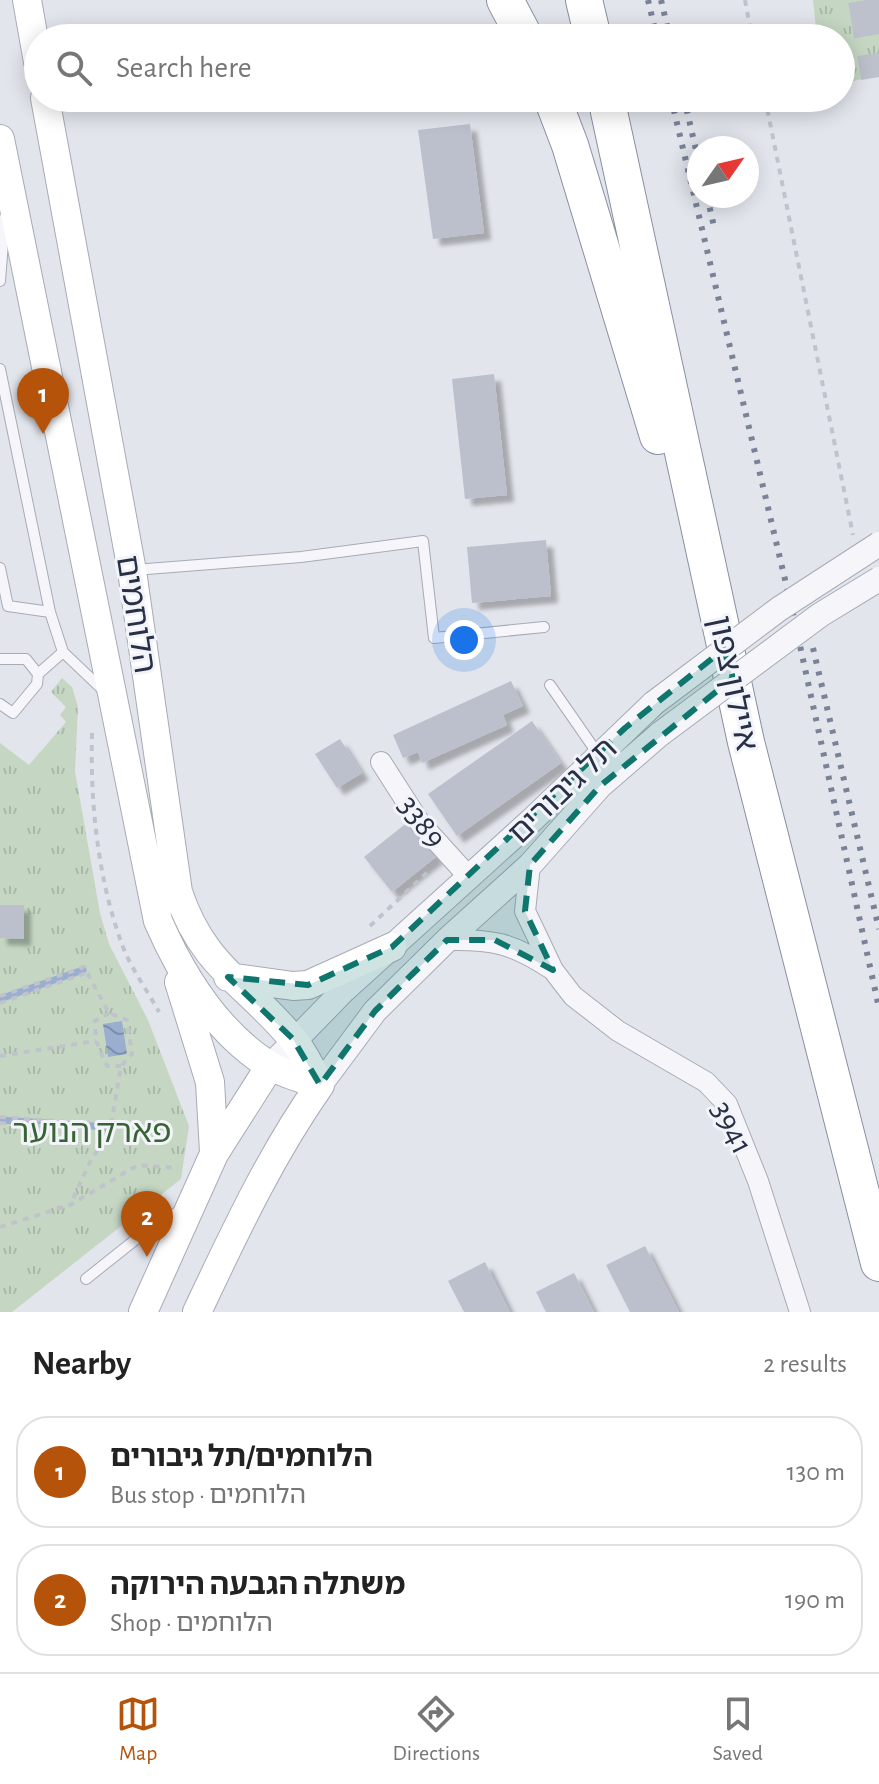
<!DOCTYPE html>
<meta charset="utf-8">
<style>
:root{--surface:#fff;--page:#f6f6f6;--text:#222;--muted:#767676;--line:#e0e0e0;--accent:#b45309}
body{margin:0;font-family:"Alegreya Sans","Noto Sans Hebrew",sans-serif;background:var(--page);color:var(--text)}
.compass{position:absolute;left:687px;top:136px;width:72px;height:72px;border-radius:50%;background:var(--surface);box-shadow:0 4px 20px #0003;rotate:56deg}
.you{position:absolute;left:464px;top:640px;width:28px;height:28px;margin:-20px;border:6px solid #fff;border-radius:50%;background:#1a73e8;box-shadow:0 0 0 12px #1a73e833}
.badge{display:grid;place-items:center;width:52px;height:52px;border-radius:50%;background:var(--accent);color:#fff;font-size:26px;font-weight:700}
.pin{position:absolute;translate:-50% -66px;filter:drop-shadow(0 2px 4px #0008)}
.pin::after{content:'';position:absolute;top:42px;width:28px;height:24px;background:inherit;clip-path:polygon(0 0,100% 0,50% 100%)}
.list{margin:0;padding:0;list-style:none}
h2{display:flex;justify-content:space-between;align-items:center;height:104px;margin:0;padding:0 32px;font-size:34px}
h2 small{font-size:26px;font-weight:400;color:var(--muted)}
.list li{display:grid;grid-template-columns:52px 1fr auto;gap:24px;align-items:center;box-sizing:border-box;height:112px;margin:0 16px 16px;padding:0 16px;border:2px solid var(--line);border-radius:32px}
.list b{display:block;font-size:30px;white-space:nowrap}
.list p{margin:0;font-size:26px;white-space:nowrap;color:var(--muted)}
.list em{font-size:26px;font-style:normal;color:var(--muted)}
.icon{flex:none;width:44px;height:44px;fill:none;stroke:currentColor;stroke-width:2;stroke-linecap:round;stroke-linejoin:round}
.map{position:relative;flex:none;width:879px;height:1312px;overflow:hidden}
.search{position:absolute;background:var(--surface);box-shadow:0 4px 20px #0003;left:24px;right:24px;top:24px;height:88px;display:flex;align-items:center;gap:20px;box-sizing:border-box;padding:0 28px;border-radius:44px;color:var(--muted);font-size:30px}
.sheet{height:360px;background:var(--surface)}
nav{display:flex;justify-content:space-around;align-items:center;box-sizing:border-box;height:112px;border-top:2px solid var(--line);background:var(--surface);font-size:22px;color:var(--muted)}
nav a{display:grid;justify-items:center;gap:4px}
nav .on{color:var(--accent)}
.map>svg:first-child{display:block}
</style>
<div class="map">
<svg width="879" height="1312" viewBox="0 0 879 1312">
<defs>
<pattern id="park-tufts" width="24" height="20" patternUnits="userSpaceOnUse" patternTransform="scale(2)"><rect width="24" height="20" fill="#c5d7c3"/><path d="M3 7l-1-3M5 7V3M7 7l1-3M15 17l-1-3M17 17v-4M19 17l1-3" fill="none" stroke="#a9b9a9"/></pattern>
<pattern id="water-waves" width="16" height="10" patternUnits="userSpaceOnUse" patternTransform="scale(2)"><rect width="16" height="10" fill="#9aaecf"/><path d="M0 5q4-4 8 0t8 0" fill="none" stroke="#7e8eaa"/></pattern>
<filter id="shadow"><feDropShadow dx="7" dy="7" stdDeviation="2" flood-color="#0004"/></filter>
</defs>
<rect width="100%" height="100%" fill="#e2e5ec"/>
<!-- park -->
<path fill="url(#park-tufts)" d="M 813,0 L 879,0 L 879,75 L 841,84 L 841,38 L 817,38 Z
M 62,678 L 72,687 L 78,707 L 75,771 L 100,913 L 109,944 L 148,1020 L 189,1126 L 181,1179 L 12,1312 L 0,1312 L 0,743 L 29,765 L 66,722 L 60,715 L 66,707 L 51,692 Z"/>
<!-- water -->
<path fill="url(#water-waves)" d="M 122,1021 L 127,1054 L 108,1057 L 103,1024 Z"/>
<g fill="none" stroke-linecap="round" stroke-linejoin="round">
<!-- stream -->
<path stroke="#9aaecf" stroke-width="7" d="M 0,999 L 83,970
M 0,1120 L 107,1127"/>
</g>
<!-- building -->
<path fill="#bcc0cc" filter="url(#shadow)" d="M 470,124 L 484,233 L 433,239 L 418,130 Z
M 494,374 L 507,495 L 465,499 L 452,379 Z
M 546,540 L 551,596 L 472,603 L 467,547 Z
M 511,681 L 523,706 L 503,715 L 507,725 L 422,763 L 418,752 L 403,758 L 393,735 Z
M 532,721 L 561,763 L 457,836 L 428,794 Z
M 340,739 L 362,773 L 337,788 L 315,754 Z
M 409,821 L 437,856 L 392,892 L 364,857 Z
M 0,905 L 24,905 L 24,939 L 0,938 Z
M 645,1246 L 679,1312 L 630,1312 L 606,1265 Z
M 485,1262 L 510,1312 L 464,1312 L 448,1281 Z
M 574,1273 L 594,1312 L 546,1312 L 536,1292 Z"/>
<g fill="none" stroke-linecap="round" stroke-linejoin="round">
<!-- motorway-tunnel -->
<path stroke="#bdc1cb" stroke-width="36" stroke-dasharray="36 18" stroke-linecap="butt" d="M 866,0 L 879,77"/>
<!-- service casing -->
<g stroke="#a6abb7" stroke-width="12">
<path id="service" d="M 0,281 L 5,217
M 0,369 L 50,612 L 63,652 L 104,691
M 0,568 L 8,606 L 50,612
M 134,570 L 301,557 L 423,541 L 434,638 L 544,627
M 0,659 L 26,659 L 38,674
M 550,685 L 598,754
M 0,704 L 13,713 L 37,684 L 38,674 L 63,652
M 86,1279 L 145,1232 L 176,1213 L 180,1215"/>
</g>
<!-- minor casing -->
<g stroke="#a6abb7" stroke-width="22">
<path id="minor" d="M 381,762 L 420,823 L 469,877
M 530,865 L 525,911 L 553,970 L 573,996 L 618,1031 L 706,1082 L 727,1104 L 758,1181 L 800,1312
M 447,940 C 493,939 511,943 550,968"/>
</g>
<!-- tertiary casing -->
<g stroke="#a6abb7" stroke-width="26">
<path id="tertiary" d="M 270,1066 L 344,990 L 533,819 L 654,703
M 320,1085 L 375,1011 L 447,940 L 530,865 L 600,786 L 660,734"/>
</g>
<!-- secondary casing -->
<g stroke="#a6abb7" stroke-width="30">
<path id="secondary" d="M 27,0 L 38,62
M 45,98 L 132,571 L 178,892 C 203,967 245,982 291,1037 C 303,1050 311,1069 320,1085
M 0,139 L 158,921 C 182,976 215,1030 267,1064 C 282,1074 303,1078 320,1085
M 228,977 L 293,986 L 308,985 L 392,947
M 179,982 L 210,1082 L 214,1152
M 143,1312 L 214,1154 L 270,1066
M 197,1312 C 234,1234 270,1156 320,1085"/>
</g>
<!-- motorway casing -->
<g stroke="#8890a4" stroke-width="38">
<path id="motorway" d="M 505,0 L 525,38
M 584,0 L 593,38
M 552,98 L 570,145 L 658,436
M 606,98 L 746,742 L 879,1263"/>
</g>
<!-- path -->
<path stroke="#c0c3cb" stroke-width="4" stroke-dasharray="6 6" stroke-linecap="butt" d="M 745,0 L 752,38
M 765,98 L 853,535
M 92,733 C 90,803 98,881 123,947 C 132,970 147,990 159,1012
M 370,926 L 431,869
M 0,996 L 84,967 L 109,1013 L 127,1020 L 132,1054 L 121,1066 L 110,1131 L 91,1160 L 70,1205 L 138,1165 L 178,1168
M 0,1003 L 86,973
M 109,1013 L 95,1021 L 96,1041 L 107,1066 L 121,1066
M 0,1056 L 96,1041
M 0,1117 L 110,1125
M 0,1123 L 110,1131
M 0,1227 L 70,1205"/>
<!-- service -->
<use href="#service" stroke="#f6f6fa" stroke-width="10"/>
<!-- minor -->
<use href="#minor" stroke="#f6f6fa" stroke-width="20"/>
<!-- tertiary -->
<use href="#tertiary" stroke="#f6f6fa" stroke-width="24"/>
<!-- secondary -->
<use href="#secondary" stroke="#fff" stroke-width="28"/>
<!-- motorway -->
<use href="#motorway" stroke="#fff" stroke-width="36"/>
<!-- rail -->
<path stroke="#7a8297" stroke-width="6" stroke-dasharray="4 8" stroke-linecap="butt" d="M 648,0 L 657,38
M 661,0 L 670,38
M 671,98 L 792,609 L 879,1008
M 684,98 L 699,163
M 707,196 L 715,231
M 813,648 L 879,929"/>
<!-- tertiary-bridge casing -->
<g stroke="#a6abb7" stroke-width="26" stroke-linecap="butt">
<path id="tertiary-bridge" d="M 654,703 L 779,609 L 879,544
M 660,734 L 820,615 L 879,579"/>
</g>
<!-- tertiary-bridge -->
<use href="#tertiary-bridge" stroke="#f6f6fa" stroke-width="24"/>
</g>
<!-- marked area -->
<path fill="#0f766e" fill-opacity="0.2" stroke="#0f766e" stroke-width="6" stroke-dasharray="16 10" stroke-linejoin="round" d="M 724,649 L 733,678 L 600,786 L 530,865 L 525,911 L 553,970 L 495,940 L 447,940 L 375,1011 L 320,1085 L 293,1039 L 228,977 L 308,985 L 392,947 L 625,728 Z"/>
<g text-anchor="middle" stroke-width="6" stroke-linejoin="round" paint-order="stroke">
<!-- street labels -->
<g font-size="32" fill="#283046" stroke="#f2f4f9">
<text transform="translate(137 614) rotate(81)" y="11">הלוחמים</text>
<text transform="translate(734 683) rotate(78)" y="11">איילון צפון</text>
<text transform="translate(562 790) rotate(-44)" y="11">תל גיבורים</text>
<text transform="translate(423 821) rotate(53)" y="11">3389</text>
<text transform="translate(733 1127) rotate(63)" y="11">3941</text>
</g>
<!-- park labels -->
<g font-size="32" fill="#386334" stroke="#f2f4f9">
<text x="92" y="1142">פארק הנוער</text>
</g>
</g>
</svg>
<svg class="compass" viewBox="-18 -18 36 36"><path d="M0-13l5 13h-10z" fill="#e53935"/><path d="M0 13l5-13h-10z" fill="#767676"/></svg>
<div class="you"></div>
<div class="pin badge" style="left:43px;top:434px">1</div>
<div class="pin badge" style="left:147px;top:1257px">2</div>
<div class="search"><svg class="icon" aria-label="search" viewBox="0 0 24 24"><circle cx="10" cy="10" r="6"/><path d="M15 15l6 6"/></svg>Search here</div>
</div>
<section class="sheet">
<h2>Nearby<small>2 results</small></h2>
<ul class="list">
<li><span class="badge">1</span><div><b>הלוחמים/תל גיבורים</b><p>Bus stop · הלוחמים</p></div><em>130 m</em></li>
<li><span class="badge">2</span><div><b>משתלה הגבעה הירוקה</b><p>Shop · הלוחמים</p></div><em>190 m</em></li>
</ul>
</section>
<nav>
<a class="on"><svg class="icon" aria-label="map" viewBox="0 0 24 24"><path d="M3 6l6-2 6 2 6-2v14l-6 2-6-2-6 2zM9 4v14M15 6v14"/></svg>Map</a>
<a><svg class="icon" aria-label="directions" viewBox="0 0 24 24"><path d="M12 3l9 9-9 9-9-9zM9 14v-3h6M13 9l2 2-2 2"/></svg>Directions</a>
<a><svg class="icon" aria-label="saved" viewBox="0 0 24 24"><path d="M7 4h10v16l-5-4-5 4z"/></svg>Saved</a>
</nav>
